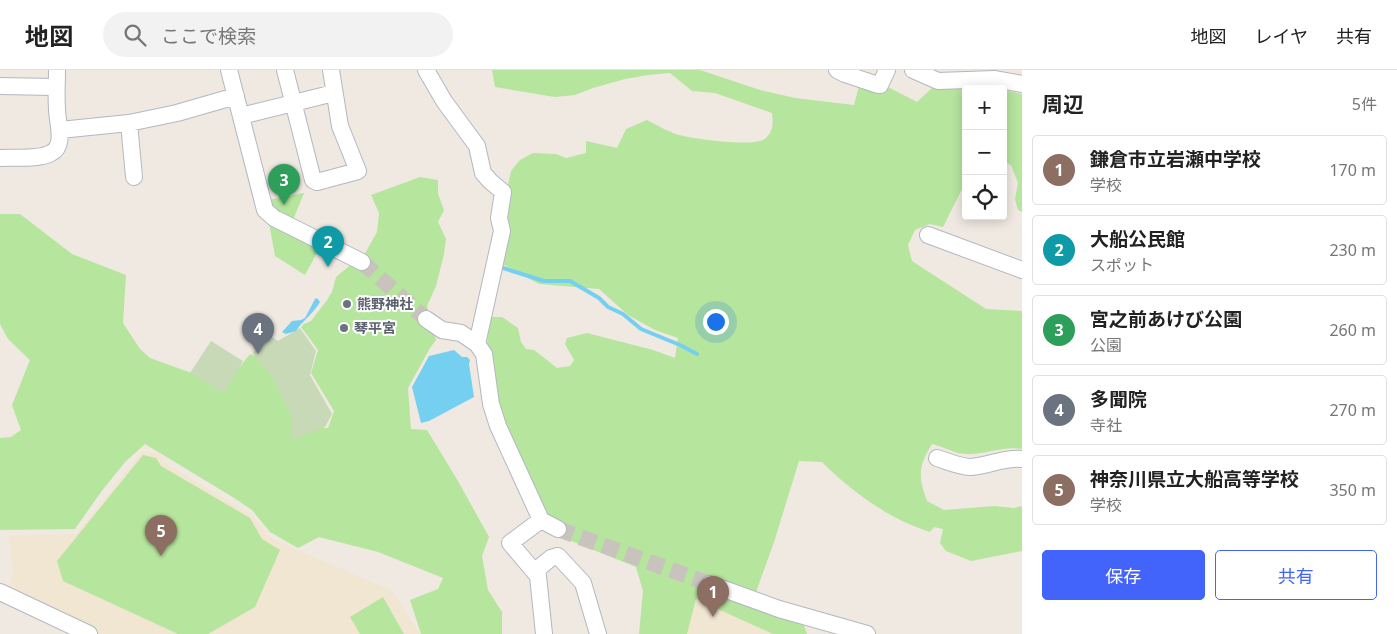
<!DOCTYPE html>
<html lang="ja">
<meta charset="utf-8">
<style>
:root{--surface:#fff;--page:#f2f2f2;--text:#222;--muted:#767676;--line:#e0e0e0;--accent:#4264fb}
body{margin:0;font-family:"Noto Sans","Noto Sans JP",sans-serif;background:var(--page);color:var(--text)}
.controls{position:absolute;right:15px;top:15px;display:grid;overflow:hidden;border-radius:5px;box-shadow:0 2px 12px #0003}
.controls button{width:45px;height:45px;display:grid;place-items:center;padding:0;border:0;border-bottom:1px solid var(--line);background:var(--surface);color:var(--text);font:25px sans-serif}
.you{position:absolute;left:715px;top:251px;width:18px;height:18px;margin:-12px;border:4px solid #fff;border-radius:50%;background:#1a73e8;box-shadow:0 0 0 8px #1a73e833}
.badge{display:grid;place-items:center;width:32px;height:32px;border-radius:50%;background:var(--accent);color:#fff;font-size:16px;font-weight:700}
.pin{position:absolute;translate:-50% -41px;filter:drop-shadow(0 1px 2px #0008)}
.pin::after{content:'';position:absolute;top:26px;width:18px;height:15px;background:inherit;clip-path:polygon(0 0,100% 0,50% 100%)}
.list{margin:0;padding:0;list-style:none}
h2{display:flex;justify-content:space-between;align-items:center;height:65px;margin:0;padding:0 20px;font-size:21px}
h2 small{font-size:16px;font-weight:400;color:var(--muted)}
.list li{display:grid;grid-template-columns:32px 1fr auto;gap:15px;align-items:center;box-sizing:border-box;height:70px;margin:0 10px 10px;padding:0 10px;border:1px solid var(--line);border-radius:5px}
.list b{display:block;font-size:19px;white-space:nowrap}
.list p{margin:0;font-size:16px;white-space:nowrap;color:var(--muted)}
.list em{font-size:16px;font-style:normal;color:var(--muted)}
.actions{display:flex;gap:10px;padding:15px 20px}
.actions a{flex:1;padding:11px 0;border:1px solid var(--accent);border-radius:5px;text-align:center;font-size:18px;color:var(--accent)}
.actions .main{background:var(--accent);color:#fff}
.icon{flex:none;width:28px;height:28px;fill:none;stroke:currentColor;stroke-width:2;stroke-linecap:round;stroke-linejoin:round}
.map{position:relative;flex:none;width:1022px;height:564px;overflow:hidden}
header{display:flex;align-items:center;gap:30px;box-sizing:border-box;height:70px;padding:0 25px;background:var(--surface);border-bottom:1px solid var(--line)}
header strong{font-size:24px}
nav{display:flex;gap:28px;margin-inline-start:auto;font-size:18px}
.search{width:350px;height:45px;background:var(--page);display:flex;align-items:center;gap:12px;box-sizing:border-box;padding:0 18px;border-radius:28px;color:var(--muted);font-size:19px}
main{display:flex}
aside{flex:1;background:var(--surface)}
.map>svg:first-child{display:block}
</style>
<header>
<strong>地図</strong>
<div class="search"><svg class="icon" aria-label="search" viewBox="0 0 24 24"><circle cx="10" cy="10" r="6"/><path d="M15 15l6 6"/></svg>ここで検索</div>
<nav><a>地図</a><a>レイヤ</a><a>共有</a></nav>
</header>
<main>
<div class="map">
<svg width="1022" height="564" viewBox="0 0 1022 564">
<rect width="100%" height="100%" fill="#efe9e1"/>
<!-- education -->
<path fill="#f0e6d1" d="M 143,381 L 159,383 L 167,394 L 252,445 L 270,468 L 392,521 L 420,564 L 78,564 L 5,528 L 13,504 L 9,466 L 76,464 Z
M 696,529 L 773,564 L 687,564 Z"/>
<!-- green -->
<path fill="#b6e59e" d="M 492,0 L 700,0 L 760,20 L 795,28 L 854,35 L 859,16 L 884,15 L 917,32 L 932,18 L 999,19 L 966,19 L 966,111 L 943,157 L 930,154 L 915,160 L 908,175 L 912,191 L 986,239 L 1022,241 L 1022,379 C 1004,376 987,384 970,384 C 956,385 945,377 932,374 C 918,397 918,406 927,431 L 944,440 L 995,436 L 1014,438 L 1022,436 L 1022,481 L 971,491 L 946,481 L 940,473 L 943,459 L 934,457 L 930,462 C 889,449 852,422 822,392 L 799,391 L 775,469 L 755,525 L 803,553 L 807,564 L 773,564 L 696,529 L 687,564 L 639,564 L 643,521 L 636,497 L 546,461 L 501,351 L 487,274 L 490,247 L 502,247 L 518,258 L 521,272 L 526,279 L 534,280 L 557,298 L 570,296 L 574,290 L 565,274 L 567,268 L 587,263 L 653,280 L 675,288 L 678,268 L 655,260 L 628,245 L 599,219 L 539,214 L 497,191 L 502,143 L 511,101 L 520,90 L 533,83 L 556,84 L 566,88 L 586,83 L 586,71 L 617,78 L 626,59 L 647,50 C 657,55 668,62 679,65 C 694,69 756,78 766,68 C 774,60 773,52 772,43 L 715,23 L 692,21 L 670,3 L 648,5 L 625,9 L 593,18 L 575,25 L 555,27 L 495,17 Z
M 1003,20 L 1022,24 L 1022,142 L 1018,140 L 1015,129 L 1018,113 L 1011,95 L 1003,91 Z
M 420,107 L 438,110 L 438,124 L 444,140 L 438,152 L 446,169 L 444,184 L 436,216 L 427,236 L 436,270 L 430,278 L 408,318 L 411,359 L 427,360 L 458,411 L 489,467 L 482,486 L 488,520 L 502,542 L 502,564 L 421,564 L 410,530 L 438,519 L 443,508 L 378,482 L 319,467 L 298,478 L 270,462 L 252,440 L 231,426 L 145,374 L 125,392 L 101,422 L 75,459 L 0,460 L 0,368 L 11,367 L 21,360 L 12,335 L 30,290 L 8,269 L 0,254 L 0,144 L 20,144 L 72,184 L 126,205 L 123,253 L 140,279 L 150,288 L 225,315 L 250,284 L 262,288 L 307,357 L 328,358 L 334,341 L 311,303 L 318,280 L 301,257 L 304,254 L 311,251 L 327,230 L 332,222 L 336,207 L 353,193 L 362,188 L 367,180 L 377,162 L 379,143 L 371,125 Z
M 304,123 L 293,150 L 270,139 L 268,130 Z
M 269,153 L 320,177 L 305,205 L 275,186 Z
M 143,385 L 156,388 L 161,396 L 250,448 L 262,469 L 280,480 L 255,537 L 208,564 L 178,564 L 63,511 L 57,491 Z
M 383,527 L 404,564 L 360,564 L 350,547 Z"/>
<!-- cemetery -->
<path fill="#c8d9b8" d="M 300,258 L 316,281 L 310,305 L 332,344 L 325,357 L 291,370 L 292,346 L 271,305 L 253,283 L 265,263 L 278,271 Z
M 211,271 L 243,291 L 224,323 L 190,303 Z"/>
<!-- water -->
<path fill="#75cff0" d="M 317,228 L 320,232 C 313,244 303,250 296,261 L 286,264 L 282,262 L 292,251 L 301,250 L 305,248 L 315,229 Z
M 454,280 L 462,287 L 467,287 L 470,290 L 469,294 L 474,327 L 429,351 L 421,353 L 412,317 L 429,286 Z"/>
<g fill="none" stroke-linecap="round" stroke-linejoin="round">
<!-- stream -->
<path stroke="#75cff0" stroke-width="4" d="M 500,197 L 544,211 L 570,211 L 599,228 L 608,237 L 623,244 L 641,259 L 680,275 L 697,284"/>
<!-- minor-tunnel -->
<path stroke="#c8c4bd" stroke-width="16" stroke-dasharray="16 8" stroke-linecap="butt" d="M 362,192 L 426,249
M 558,459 L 710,514"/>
<!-- minor casing -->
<g stroke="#b4b7c1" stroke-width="18">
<path id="minor" d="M 229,0 L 265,140 L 274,148 L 362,192
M 285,0 L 313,110 L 317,112 L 358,101 L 340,56 L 331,0
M 426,0 L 444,31 L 477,76 L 483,103 L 490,111 L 503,122 L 499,148 L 502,161 L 477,274
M 837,0 L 845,4 L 878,15 L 880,15 L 887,0
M 913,0 L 938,11 L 995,9 L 1022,14
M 0,16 L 56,17
M 241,46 L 334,23
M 129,53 L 134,107
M 60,60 L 129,53 L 177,43 L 236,26
M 0,88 C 14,87 39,90 51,83 C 66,76 57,52 57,39 C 56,26 57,13 57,0
M 928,165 L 1022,200
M 426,249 L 442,260 L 461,263 L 477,274 L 484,284 L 491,334 L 498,356 L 541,450 L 558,459
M 937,388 C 947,391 960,397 971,397 C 989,396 1004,387 1022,389
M 541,450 L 510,473 L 538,506 L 544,564
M 535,501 L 551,488 L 558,486 L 583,513 L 598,564
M 710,514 L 779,539 L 867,564
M 0,522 L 89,564"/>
</g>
<!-- minor -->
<use href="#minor" stroke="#fff" stroke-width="16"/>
</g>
<!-- markers -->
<g fill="#6b7280" stroke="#fff" stroke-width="2">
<circle cx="347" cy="234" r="5"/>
<circle cx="344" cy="258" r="5"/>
</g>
<g text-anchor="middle" stroke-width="4" stroke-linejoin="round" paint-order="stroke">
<!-- worship labels -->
<g font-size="14" font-weight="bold" fill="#5b616d" stroke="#fff" text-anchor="start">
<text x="357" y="239">熊野神社</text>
<text x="354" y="263">琴平宮</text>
</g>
</g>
</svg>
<div class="controls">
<button>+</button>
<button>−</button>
<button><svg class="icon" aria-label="locate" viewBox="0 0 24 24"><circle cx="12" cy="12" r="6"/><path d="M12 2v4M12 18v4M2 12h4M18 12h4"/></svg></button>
</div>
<div class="you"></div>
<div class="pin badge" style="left:713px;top:547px;background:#8d6e63">1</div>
<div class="pin badge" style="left:328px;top:197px;background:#0f9aa8">2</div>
<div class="pin badge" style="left:284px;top:135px;background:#2e9e5b">3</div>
<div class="pin badge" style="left:258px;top:284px;background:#6b7280">4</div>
<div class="pin badge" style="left:161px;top:486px;background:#8d6e63">5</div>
</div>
<aside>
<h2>周辺<small>5件</small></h2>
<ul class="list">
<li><span class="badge" style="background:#8d6e63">1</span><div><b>鎌倉市立岩瀬中学校</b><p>学校</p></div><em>170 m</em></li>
<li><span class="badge" style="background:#0f9aa8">2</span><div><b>大船公民館</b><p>スポット</p></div><em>230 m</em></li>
<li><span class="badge" style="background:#2e9e5b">3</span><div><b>宮之前あけび公園</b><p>公園</p></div><em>260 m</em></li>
<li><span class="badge" style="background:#6b7280">4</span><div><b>多聞院</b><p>寺社</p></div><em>270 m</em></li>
<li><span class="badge" style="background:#8d6e63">5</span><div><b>神奈川県立大船高等学校</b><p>学校</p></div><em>350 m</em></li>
</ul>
<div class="actions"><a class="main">保存</a><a>共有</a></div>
</aside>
</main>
